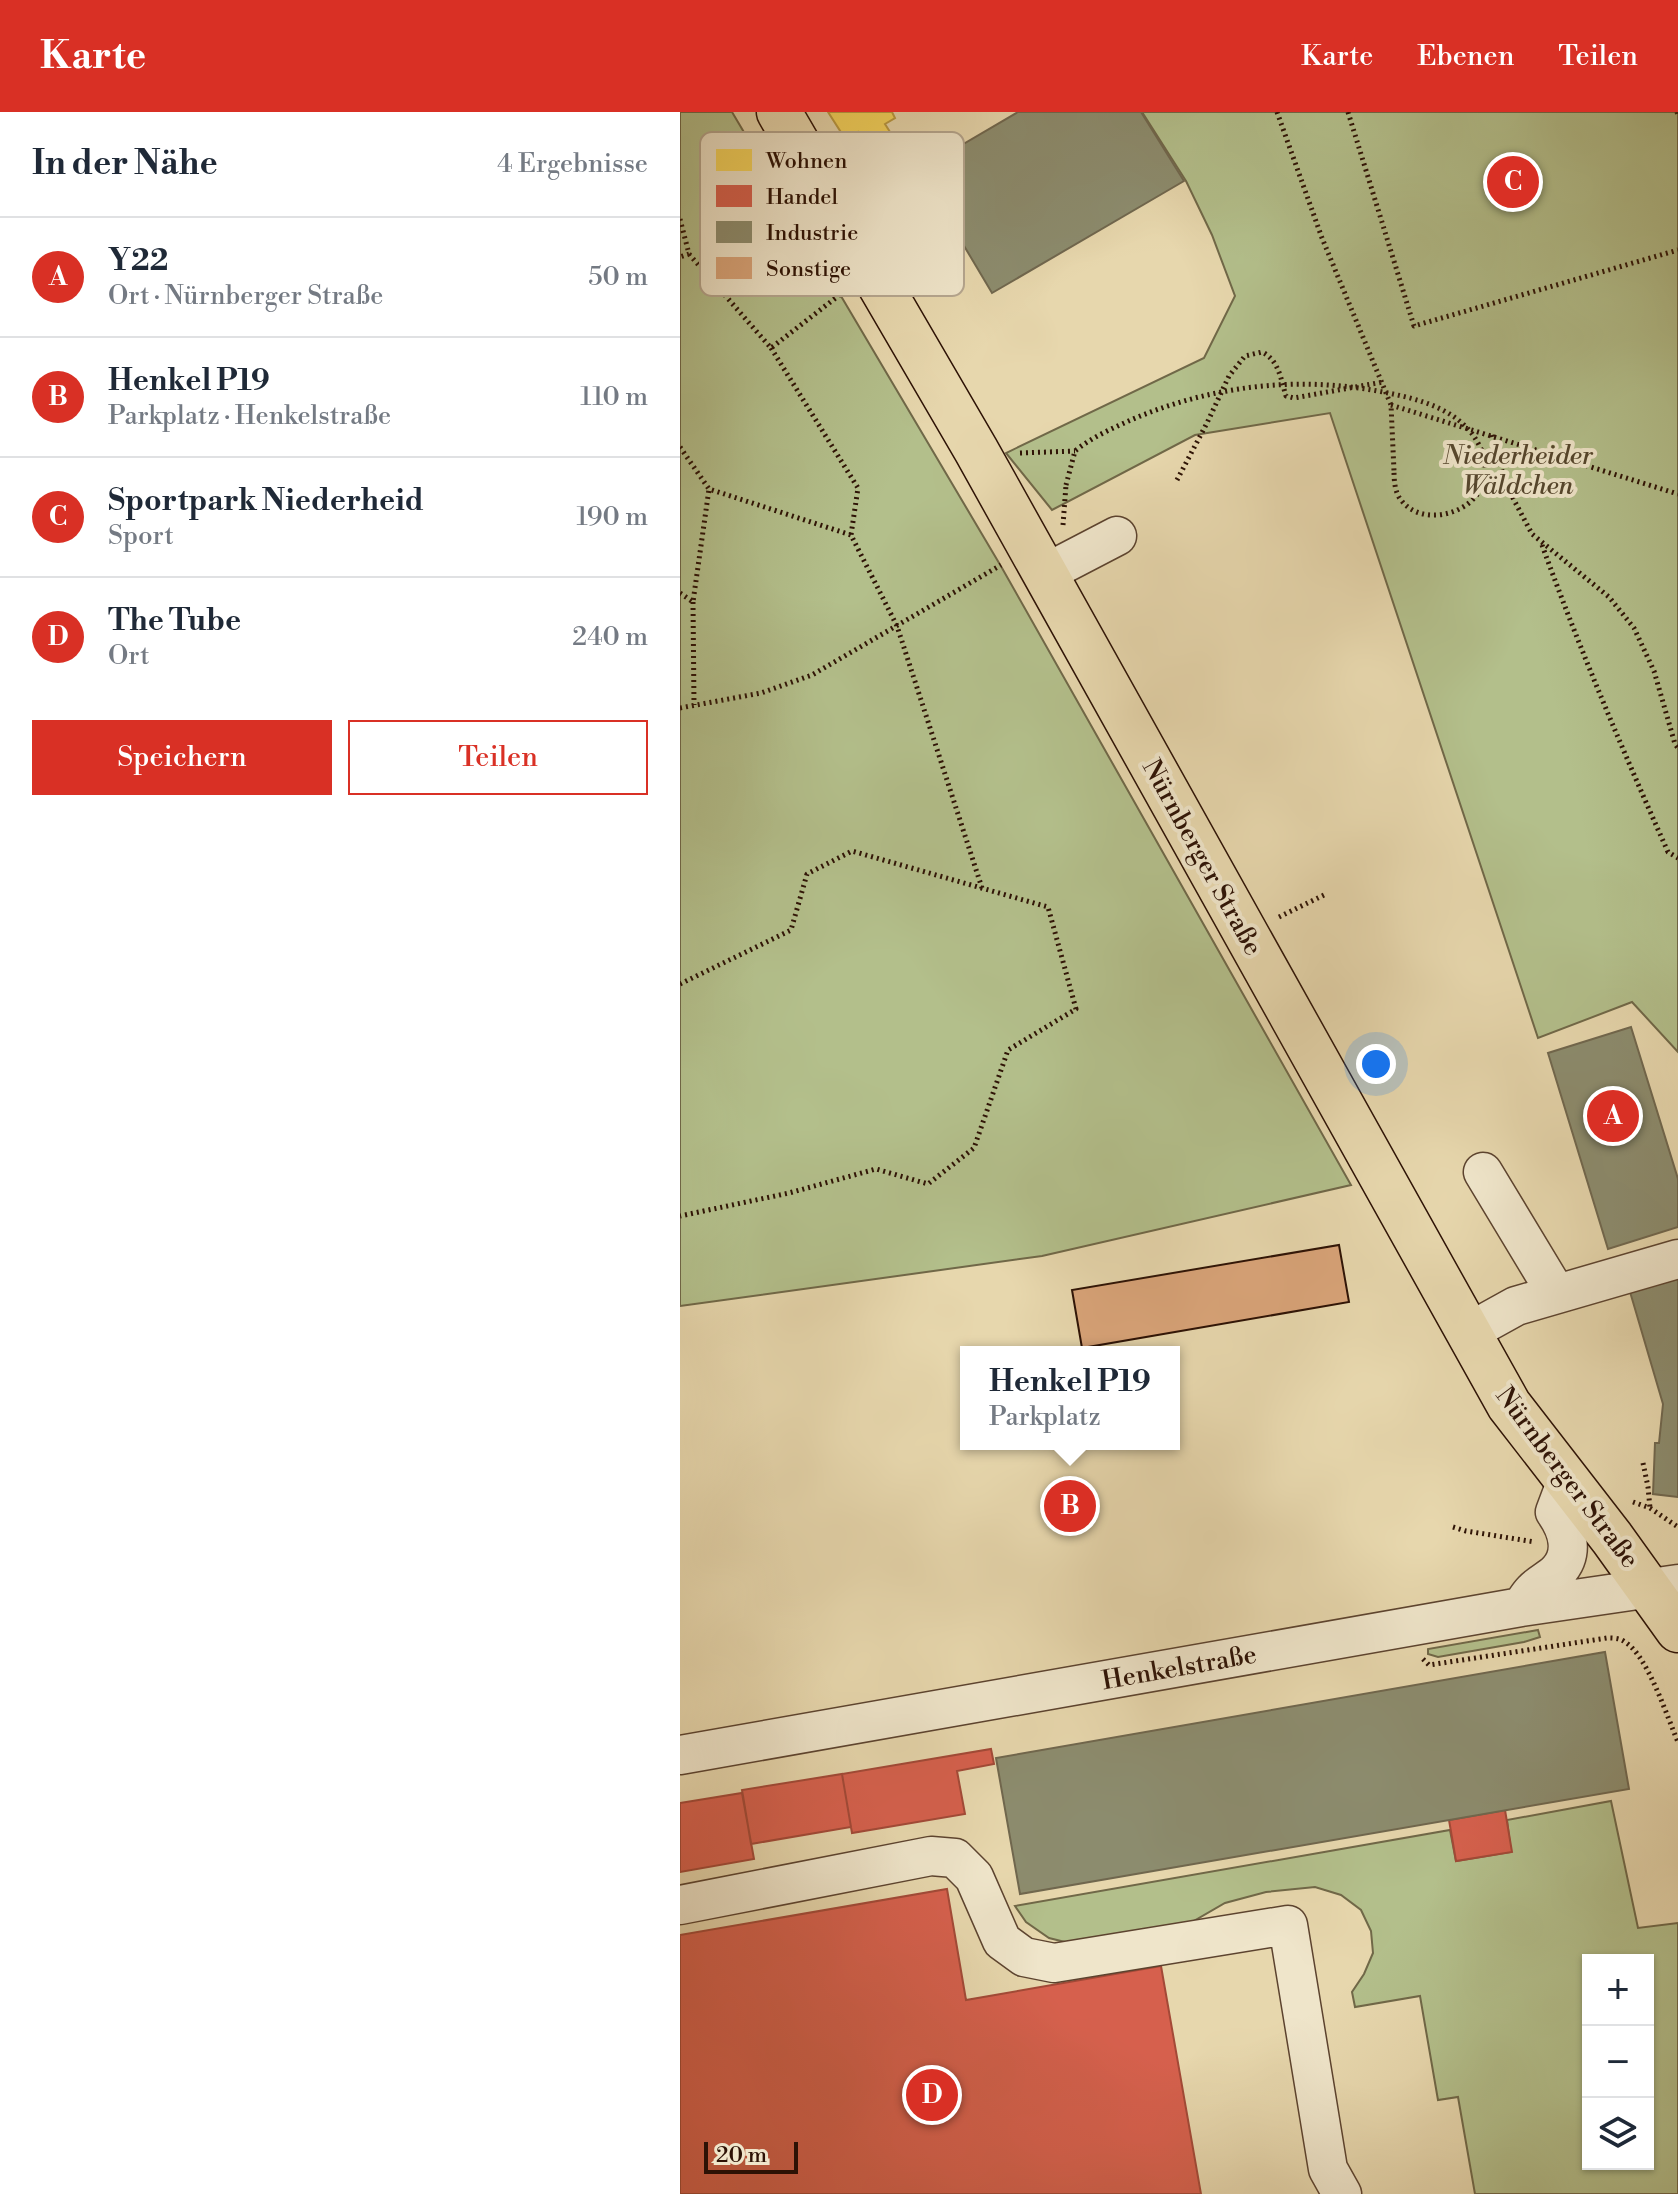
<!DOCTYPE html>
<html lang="de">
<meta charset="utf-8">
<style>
:root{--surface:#fff;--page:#f2f2f3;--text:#1f2937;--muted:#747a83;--line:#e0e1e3;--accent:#d93025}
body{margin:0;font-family:"Libre Bodoni",serif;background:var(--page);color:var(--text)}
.controls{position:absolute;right:24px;bottom:24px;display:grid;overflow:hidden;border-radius:0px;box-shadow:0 2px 6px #0004}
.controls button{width:72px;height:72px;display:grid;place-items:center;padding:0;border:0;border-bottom:2px solid var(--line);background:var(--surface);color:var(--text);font:40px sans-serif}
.scale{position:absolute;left:24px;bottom:20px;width:94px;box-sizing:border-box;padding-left:8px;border:4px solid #2d1205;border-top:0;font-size:22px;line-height:28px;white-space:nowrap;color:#2d1205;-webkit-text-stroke:6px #efe5ca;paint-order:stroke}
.you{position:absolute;left:696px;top:952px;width:28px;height:28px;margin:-20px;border:6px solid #fff;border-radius:50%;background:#1a73e8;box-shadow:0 0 0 12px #1a73e833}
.badge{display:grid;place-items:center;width:52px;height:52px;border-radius:50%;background:var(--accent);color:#fff;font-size:26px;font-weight:700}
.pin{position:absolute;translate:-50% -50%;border:4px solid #fff;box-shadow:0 2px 8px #0006}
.popup{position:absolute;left:280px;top:1234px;width:220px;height:104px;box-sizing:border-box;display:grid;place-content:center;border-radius:0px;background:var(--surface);filter:drop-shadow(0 2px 6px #0005);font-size:26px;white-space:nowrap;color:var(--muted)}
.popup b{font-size:30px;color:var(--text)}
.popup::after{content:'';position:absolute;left:50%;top:100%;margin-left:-16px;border:16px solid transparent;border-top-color:var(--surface)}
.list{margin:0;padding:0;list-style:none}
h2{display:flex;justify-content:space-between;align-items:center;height:104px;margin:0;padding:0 32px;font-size:34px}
h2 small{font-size:26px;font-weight:400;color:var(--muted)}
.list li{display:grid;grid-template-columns:52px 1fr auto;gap:24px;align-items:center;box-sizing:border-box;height:120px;padding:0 32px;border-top:2px solid var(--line)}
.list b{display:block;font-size:30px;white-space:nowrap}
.list p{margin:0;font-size:26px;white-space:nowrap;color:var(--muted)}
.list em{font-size:26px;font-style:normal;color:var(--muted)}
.actions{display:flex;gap:16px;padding:24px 32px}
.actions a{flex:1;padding:18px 0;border:2px solid var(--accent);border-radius:0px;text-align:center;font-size:28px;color:var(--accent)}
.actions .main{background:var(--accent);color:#fff}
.icon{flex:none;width:44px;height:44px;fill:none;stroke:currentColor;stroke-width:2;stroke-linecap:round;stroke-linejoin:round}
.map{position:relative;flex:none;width:998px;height:2082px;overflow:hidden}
header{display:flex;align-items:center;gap:48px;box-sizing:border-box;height:112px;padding:0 40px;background:var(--accent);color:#fff}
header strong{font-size:38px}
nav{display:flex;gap:44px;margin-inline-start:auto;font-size:28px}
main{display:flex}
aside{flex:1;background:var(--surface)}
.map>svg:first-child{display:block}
</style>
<header>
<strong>Karte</strong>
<nav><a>Karte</a><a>Ebenen</a><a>Teilen</a></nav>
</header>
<main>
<aside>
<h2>In der Nähe<small>4 Ergebnisse</small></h2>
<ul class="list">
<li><span class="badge">A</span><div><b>Y22</b><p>Ort · Nürnberger Straße</p></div><em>50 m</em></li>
<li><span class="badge">B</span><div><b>Henkel P19</b><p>Parkplatz · Henkelstraße</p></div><em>110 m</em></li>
<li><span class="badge">C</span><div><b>Sportpark Niederheid</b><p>Sport</p></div><em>190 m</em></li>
<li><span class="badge">D</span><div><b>The Tube</b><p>Ort</p></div><em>240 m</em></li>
</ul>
<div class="actions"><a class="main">Speichern</a><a>Teilen</a></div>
</aside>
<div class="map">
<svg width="998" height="2082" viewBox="0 0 998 2082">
<rect width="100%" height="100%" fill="#e7d7ad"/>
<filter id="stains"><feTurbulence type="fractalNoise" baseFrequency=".0025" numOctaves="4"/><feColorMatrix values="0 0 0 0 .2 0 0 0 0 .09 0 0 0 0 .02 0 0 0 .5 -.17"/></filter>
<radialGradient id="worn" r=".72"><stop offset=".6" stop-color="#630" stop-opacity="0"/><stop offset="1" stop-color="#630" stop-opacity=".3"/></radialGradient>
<!-- green -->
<path fill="#b3bf8b" stroke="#706848" stroke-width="2" fill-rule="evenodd" d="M 0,0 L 52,0 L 322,456 L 671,1073 L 362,1144 L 0,1194 Z
M 462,0 L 998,0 L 998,940 L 952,890 L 858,926 L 650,301 L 515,323 L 372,398 L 326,341 L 524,246 L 555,184 L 532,123 L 506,69 Z
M 858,1518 L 860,1525 L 844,1530 L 758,1545 L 748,1542 L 748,1537 Z
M 931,1689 L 958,1816 L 998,1811 L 998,2082 L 795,2082 L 778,1985 L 758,1988 L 740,1884 L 675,1895 L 672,1880 L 684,1862 L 693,1841 L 691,1819 L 681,1798 L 661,1783 L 635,1775 L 586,1780 L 545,1791 L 505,1814 L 397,1833 L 369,1826 L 346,1810 L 335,1794 L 770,1718 L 776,1749 L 831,1740 L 827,1708 ZM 908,1848 L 968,1848 L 968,2052 L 908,2052 Z"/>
<!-- homes -->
<path fill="#f6d55c" stroke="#ba9a42" stroke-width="2" d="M 148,0 L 212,0 L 215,6 L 205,12 L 212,23 L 187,36 L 178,20 L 166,28 Z"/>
<!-- shops -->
<path fill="#d6604d" stroke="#a34937" stroke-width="2" d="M 311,1637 L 314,1652 L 277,1659 L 285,1702 L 172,1721 L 162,1662 Z
M 162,1662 L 171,1715 L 71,1732 L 62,1678 Z
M 62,1681 L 74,1747 L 0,1760 L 0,1691 Z
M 825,1698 L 832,1740 L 776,1749 L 769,1708 Z
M 267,1777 L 286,1888 L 481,1854 L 521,2082 L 0,2082 L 0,1823 Z"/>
<!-- industry -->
<path fill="#8c8c6e" stroke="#70674e" stroke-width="2" d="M 338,0 L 461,0 L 504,69 L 312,181 L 239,58 Z
M 951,915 L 998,1067 L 998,1115 L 928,1137 L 868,941 Z
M 998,1157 L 998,1385 L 973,1382 L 975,1331 L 979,1331 L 983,1292 L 948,1173 Z
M 925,1540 L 949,1677 L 340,1782 L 316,1646 Z"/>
<!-- building -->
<path fill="#d9a479" stroke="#2d1205" stroke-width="2" d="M 659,1133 L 669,1190 L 402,1236 L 392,1178 Z"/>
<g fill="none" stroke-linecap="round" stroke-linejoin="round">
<!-- minor casing -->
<g stroke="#5c432f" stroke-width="41">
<path id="minor" d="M 364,462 L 437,424
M 803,1060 L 876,1181
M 789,1220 L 836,1194 L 998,1147
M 841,1495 C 845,1490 848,1484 853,1479 C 860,1471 871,1467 878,1459 C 895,1441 887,1417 875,1400 L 887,1368
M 0,1643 L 841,1495 L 998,1472
M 0,1793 L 251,1744 L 275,1746 L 294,1765 L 322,1829 L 344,1845 L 374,1851 L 608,1813 L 648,2057 L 662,2082"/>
</g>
<!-- major casing -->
<g stroke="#2d1205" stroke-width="47">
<path id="major" d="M 99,0 L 296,338 L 829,1293 L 932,1426 L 998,1518"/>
</g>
<!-- path -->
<path stroke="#2d1205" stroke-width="5" stroke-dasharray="2 4" stroke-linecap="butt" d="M 597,0 L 642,126 L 711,293 L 714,359
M 668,0 L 734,214 L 998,138
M 997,0 L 998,4
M 0,107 L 9,142 L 0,145
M 9,142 L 91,236 L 162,181
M 91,236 L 178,376 L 171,423 L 217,514 L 302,776
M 711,293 L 998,382
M 812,323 L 826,373 L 852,422 L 929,485 L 954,516 L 974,559 L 995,632 L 998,636
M 0,335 L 29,377 L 171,423
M 340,341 L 395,339
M 497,368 L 527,311 L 549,264 L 565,244 L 582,240 C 599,248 601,268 606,284 L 614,286 L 703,270
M 383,413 L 386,373
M 862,433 C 900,538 943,639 988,740 L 998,746
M 0,481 L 13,490 L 29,377
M 13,490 L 14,593
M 0,596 L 81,581 L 132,563 L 321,453
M 599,805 L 646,782
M 0,872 L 111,818 L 127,762 L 172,739 L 368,795 L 396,897 L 328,938 L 294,1036 L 248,1072 L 196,1057 L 109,1081 L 0,1104
M 963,1351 L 968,1375 L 970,1396
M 953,1390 L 970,1396 L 998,1415
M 773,1415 L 786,1419 L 855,1430
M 743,1547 L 749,1553 L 927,1526 C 933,1526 940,1526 945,1530 C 968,1544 987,1605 998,1630"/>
<!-- minor -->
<use href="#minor" stroke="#efe5ca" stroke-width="38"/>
<!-- major -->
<use href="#major" stroke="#e7d7ad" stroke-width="44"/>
<!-- path-bridge -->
<path stroke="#2d1205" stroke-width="5" stroke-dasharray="2 4" stroke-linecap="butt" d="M 386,373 L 395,339 C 412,325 433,316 453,307 C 534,273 621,263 708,281 C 743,288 782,299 799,333 C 808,349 807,370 796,384 C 779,405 739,412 721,388 C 715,381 714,369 714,359"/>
</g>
<g text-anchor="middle" stroke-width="8" stroke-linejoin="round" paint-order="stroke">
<!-- park labels -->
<g font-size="26" font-style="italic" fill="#55462d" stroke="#efe5ca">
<text x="838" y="352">Niederheider<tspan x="838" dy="30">Wäldchen</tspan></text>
</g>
<!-- street labels -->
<g font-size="26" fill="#2d1205" stroke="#efe5ca">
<text transform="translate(523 745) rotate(61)" y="9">Nürnberger Straße</text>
<text transform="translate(888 1365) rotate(53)" y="9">Nürnberger Straße</text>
<text transform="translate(499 1555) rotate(-10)" y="9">Henkelstraße</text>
</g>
</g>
<!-- legend -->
<rect x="20" y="20" width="264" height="164" rx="12" fill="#efe5ca" stroke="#b5a68f" stroke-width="2"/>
<rect x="36" y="37" width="36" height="22" fill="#f6d55c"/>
<rect x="36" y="73" width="36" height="22" fill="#d6604d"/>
<rect x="36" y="109" width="36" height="22" fill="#8c8c6e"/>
<rect x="36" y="145" width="36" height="22" fill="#d9a479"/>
<g font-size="22" fill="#2d1205">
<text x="86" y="56">Wohnen</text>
<text x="86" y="92">Handel</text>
<text x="86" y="128">Industrie</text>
<text x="86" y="164">Sonstige</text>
</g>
<rect width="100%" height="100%" filter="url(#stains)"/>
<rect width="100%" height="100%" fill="url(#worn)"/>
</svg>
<div class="controls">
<button>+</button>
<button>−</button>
<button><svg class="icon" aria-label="layers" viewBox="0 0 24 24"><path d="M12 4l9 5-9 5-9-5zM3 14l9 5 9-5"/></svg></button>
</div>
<div class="scale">20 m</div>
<div class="you"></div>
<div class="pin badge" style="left:933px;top:1004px">A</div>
<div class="pin badge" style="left:390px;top:1394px">B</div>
<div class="popup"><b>Henkel P19</b>Parkplatz</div>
<div class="pin badge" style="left:833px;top:70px">C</div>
<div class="pin badge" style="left:252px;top:1983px">D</div>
</div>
</main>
